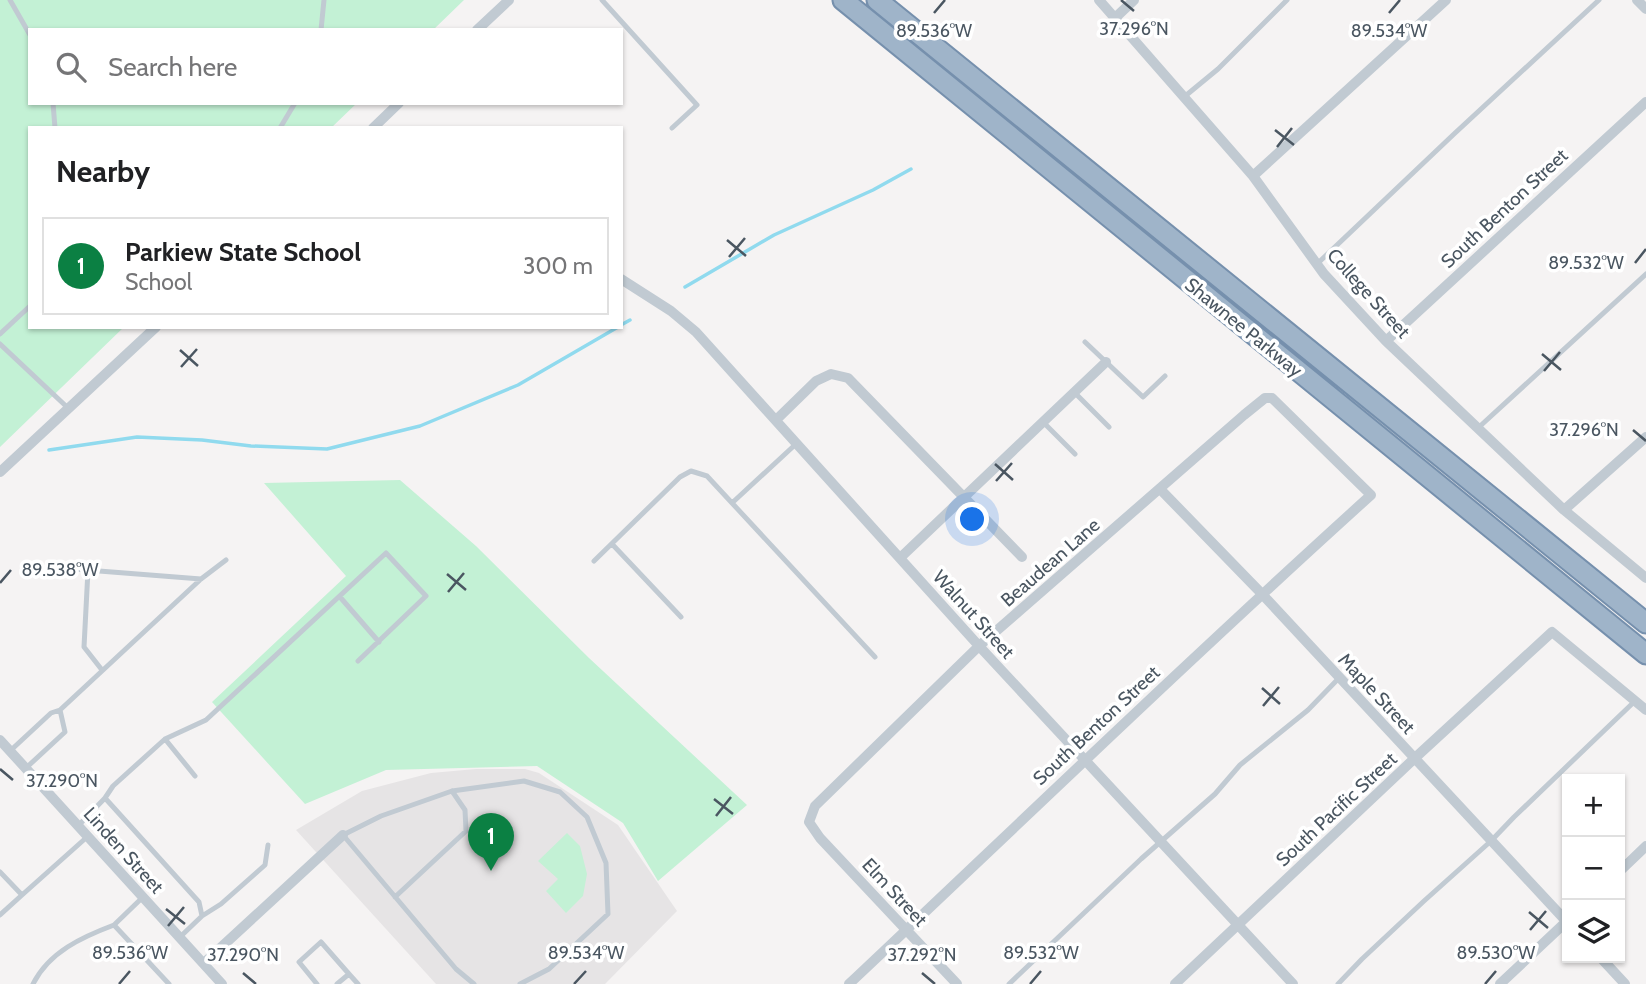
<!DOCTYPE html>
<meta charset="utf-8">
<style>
:root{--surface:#fff;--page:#f6f6f6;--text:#202124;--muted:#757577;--line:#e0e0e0;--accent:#0b8043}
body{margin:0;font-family:Cabin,sans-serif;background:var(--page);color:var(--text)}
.controls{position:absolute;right:21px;bottom:21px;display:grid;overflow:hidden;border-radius:0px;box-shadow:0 2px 5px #0004}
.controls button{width:63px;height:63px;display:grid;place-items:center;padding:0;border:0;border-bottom:2px solid var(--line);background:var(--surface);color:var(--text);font:35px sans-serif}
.you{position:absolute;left:973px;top:520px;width:24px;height:24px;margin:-18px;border:5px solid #fff;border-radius:50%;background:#1a73e8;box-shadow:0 0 0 10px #1a73e833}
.badge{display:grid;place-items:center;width:46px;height:46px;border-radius:50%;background:var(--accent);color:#fff;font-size:23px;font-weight:700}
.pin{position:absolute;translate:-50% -58px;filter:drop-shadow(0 2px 4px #0008)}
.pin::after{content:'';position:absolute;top:37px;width:24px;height:21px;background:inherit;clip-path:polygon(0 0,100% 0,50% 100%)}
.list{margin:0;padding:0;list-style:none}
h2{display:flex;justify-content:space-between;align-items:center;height:91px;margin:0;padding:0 28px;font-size:30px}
h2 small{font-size:23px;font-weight:400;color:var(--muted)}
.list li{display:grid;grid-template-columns:46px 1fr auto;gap:21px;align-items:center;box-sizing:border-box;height:98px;margin:0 14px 14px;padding:0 14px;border:2px solid var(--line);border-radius:0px}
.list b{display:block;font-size:26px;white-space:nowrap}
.list p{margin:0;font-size:23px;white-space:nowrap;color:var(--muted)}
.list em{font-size:23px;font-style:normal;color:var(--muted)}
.icon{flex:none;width:38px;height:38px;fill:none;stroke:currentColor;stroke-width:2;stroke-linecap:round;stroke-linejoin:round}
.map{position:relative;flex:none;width:1646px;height:984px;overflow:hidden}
.search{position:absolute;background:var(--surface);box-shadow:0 2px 5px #0004;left:28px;top:28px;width:595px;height:77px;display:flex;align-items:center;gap:18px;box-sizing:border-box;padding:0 24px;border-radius:0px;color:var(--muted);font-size:26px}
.panel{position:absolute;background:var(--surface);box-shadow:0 2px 5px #0004;left:28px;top:126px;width:595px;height:203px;border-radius:0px}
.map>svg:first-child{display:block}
</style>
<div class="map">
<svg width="1646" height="984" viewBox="0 0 1646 984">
<rect width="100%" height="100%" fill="#f5f3f3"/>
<!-- education -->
<path fill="#e6e4e5" d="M 476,769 L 525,769 L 539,773 L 618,825 L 677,911 L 605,984 L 436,984 L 296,830 L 362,791 L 431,773 Z"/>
<!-- green -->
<path fill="#c3f1d5" d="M 0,0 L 464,0 L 433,30 L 30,30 L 30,103 L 357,103 L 331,128 L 30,128 L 30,327 L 124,327 L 0,447 Z
M 400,480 L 476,546 L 589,658 L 747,805 L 658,881 L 623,823 L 537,766 L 386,770 L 305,804 L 212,702 L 346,576 L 264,483 Z
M 567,833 L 580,846 L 587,874 L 583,896 L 566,913 L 546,891 L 558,879 L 538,861 Z"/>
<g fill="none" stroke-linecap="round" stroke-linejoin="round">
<!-- stream -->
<path stroke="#90daee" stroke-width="3.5" d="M 685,287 L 774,235 L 873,190 L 911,169
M 621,325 L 630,320
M 49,450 L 137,437 L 202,440 L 251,446 L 327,449 L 420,426 L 518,385 L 618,327"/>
<!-- trunk casing -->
<g stroke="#7690ad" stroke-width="23">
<path id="trunk" d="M 843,0 L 1646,654
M 877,0 L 1646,623"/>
</g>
<!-- service -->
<path stroke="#c1cad2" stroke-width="5" d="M 10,0 L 30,35
M 602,0 L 697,105 L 672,128
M 321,30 L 324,0
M 1184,97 L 1218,69 L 1287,0
M 53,103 L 55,128
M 280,128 L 295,103
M 1317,264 L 1454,134 L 1599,0
M 0,334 L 30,306
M 1085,342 L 1143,397 L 1165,376
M 0,344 L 68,408
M 1074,392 L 1109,427
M 1043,422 L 1075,454
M 1478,428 L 1646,274
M 797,443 L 732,503 L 875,657
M 612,544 L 681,617
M 594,561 L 680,477 L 691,471 L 707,476 L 732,503
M 48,567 L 201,579
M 88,570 L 84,647 L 102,670
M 340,597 L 379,642
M 165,739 L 195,776
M 10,751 L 51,713 L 60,710 L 201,579 L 226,560
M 26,768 L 65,732 L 60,710
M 105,798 L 113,786 L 165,739 L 206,720 L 386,553 L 426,596 L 358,661
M 78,826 L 105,798 L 199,902 L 202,916 L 180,937
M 0,872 L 22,895 L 87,837
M 143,897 L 114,925 L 169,984
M 395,897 L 466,831 L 465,810 L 452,791
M 0,915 L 22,895
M 202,916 L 221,904 L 265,865 L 268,845
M 349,974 L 358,984
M 33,984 C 49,952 82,937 114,925
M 317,984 L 299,962 L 321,942 L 349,974 L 337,984
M 474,984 L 456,969 L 343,835 L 381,816 L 452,791 L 524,781 L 560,792 L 587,817 L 606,863 L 608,914 L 549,969 L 520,984
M 1009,984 L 1141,859 L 1215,794 L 1240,765 L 1308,710 L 1339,678
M 1338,984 L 1362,959 L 1424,901 L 1491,841 L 1514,817 L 1635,701"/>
<!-- minor -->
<path stroke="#c1cad2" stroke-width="10" d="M 1099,0 L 1253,176 L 1324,274 L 1386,341 L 1564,510 L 1646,578
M 1637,0 L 1646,9
M 1115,18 L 1134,0
M 477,30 L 509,0
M 373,128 L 399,103
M 1253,176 L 1446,0
M 621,279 L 671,311 L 696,332 L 979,646 L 1293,984
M 1386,341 L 1646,102
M 776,420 L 816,381 L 831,374 L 848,378 L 1022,557
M 0,472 L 156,327
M 1160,489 L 1262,594 L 1567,922
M 1564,510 L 1646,437
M 900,558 L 1106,362
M 0,740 L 222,984
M 1620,871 L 1646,846
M 1601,958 L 1625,984
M 204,963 L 343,835
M 849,984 C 1022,821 1194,655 1371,495 L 1272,398 L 1265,398 L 1244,415 L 979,646 L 815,806 L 809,822 L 820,838 L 957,984
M 1175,984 L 1416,757 L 1552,632 L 1646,710
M 1500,984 L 1567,921"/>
<!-- trunk -->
<use href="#trunk" stroke="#9fb4c9" stroke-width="19"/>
</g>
<!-- ticks -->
<path fill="none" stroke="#4a5661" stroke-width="2.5" d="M 1121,0 L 1134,11M 934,13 L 945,0M 1389,13 L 1400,0M 1275,130 L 1294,145M 1277,147 L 1292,128M 727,240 L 746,256M 729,257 L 745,238M 1635,263 L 1646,249M 180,350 L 198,366M 1542,354 L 1561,370M 181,367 L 197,349M 1544,371 L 1560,352M 1633,430 L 1646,441M 995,464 L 1013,480M 996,481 L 1012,463M 447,574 L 466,590M 0,583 L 11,570M 448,592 L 464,573M 1262,688 L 1280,704M 1263,706 L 1279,687M 0,769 L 13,780M 714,799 L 733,814M 716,816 L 731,797M 166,909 L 185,924M 1529,912 L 1548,928M 168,926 L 184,907M 1530,930 L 1546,911M 243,973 L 256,984M 922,973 L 935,984M 119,984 L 130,971M 574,984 L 586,971M 1030,984 L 1041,971M 1485,984 L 1496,971"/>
<g text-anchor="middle" stroke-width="7" stroke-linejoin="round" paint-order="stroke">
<!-- street labels -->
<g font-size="19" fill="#4a5661" stroke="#fff">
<text transform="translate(1504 208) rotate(-43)" y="7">South Benton Street</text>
<text transform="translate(1369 293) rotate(48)" y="7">College Street</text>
<text transform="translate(1244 327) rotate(39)" y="7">Shawnee Parkway</text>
<text transform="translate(1050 562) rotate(-41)" y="7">Beaudean Lane</text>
<text transform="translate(974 614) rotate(48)" y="7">Walnut Street</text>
<text transform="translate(1377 693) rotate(47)" y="7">Maple Street</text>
<text transform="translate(1096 725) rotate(-43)" y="7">South Benton Street</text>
<text transform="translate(1336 809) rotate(-43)" y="7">South Pacific Street</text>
<text transform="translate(124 850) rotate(48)" y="7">Linden Street</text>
<text transform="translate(895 892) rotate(47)" y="7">Elm Street</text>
</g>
</g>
<g font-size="18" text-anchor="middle" fill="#4a5661" stroke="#fff" stroke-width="7" stroke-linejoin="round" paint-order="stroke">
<text x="1134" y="35">37.296°N</text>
<text x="934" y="37">89.536°W</text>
<text x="1389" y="37">89.534°W</text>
<text x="1586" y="269">89.532°W</text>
<text x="1584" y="436">37.296°N</text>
<text x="60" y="576">89.538°W</text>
<text x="62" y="787">37.290°N</text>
<text x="130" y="959">89.536°W</text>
<text x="586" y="959">89.534°W</text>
<text x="1041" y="959">89.532°W</text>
<text x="1496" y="959">89.530°W</text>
<text x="243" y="961">37.290°N</text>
<text x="922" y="961">37.292°N</text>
</g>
</svg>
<div class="controls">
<button>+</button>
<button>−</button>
<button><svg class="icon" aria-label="layers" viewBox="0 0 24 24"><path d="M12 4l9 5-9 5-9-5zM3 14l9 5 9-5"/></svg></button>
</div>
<div class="you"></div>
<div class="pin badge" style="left:491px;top:871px">1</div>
<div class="search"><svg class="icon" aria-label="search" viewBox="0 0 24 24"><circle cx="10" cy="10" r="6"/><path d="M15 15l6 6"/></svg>Search here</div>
<section class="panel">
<h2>Nearby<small></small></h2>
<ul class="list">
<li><span class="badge">1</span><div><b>Parkiew State School</b><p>School</p></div><em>300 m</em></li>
</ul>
</section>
</div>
